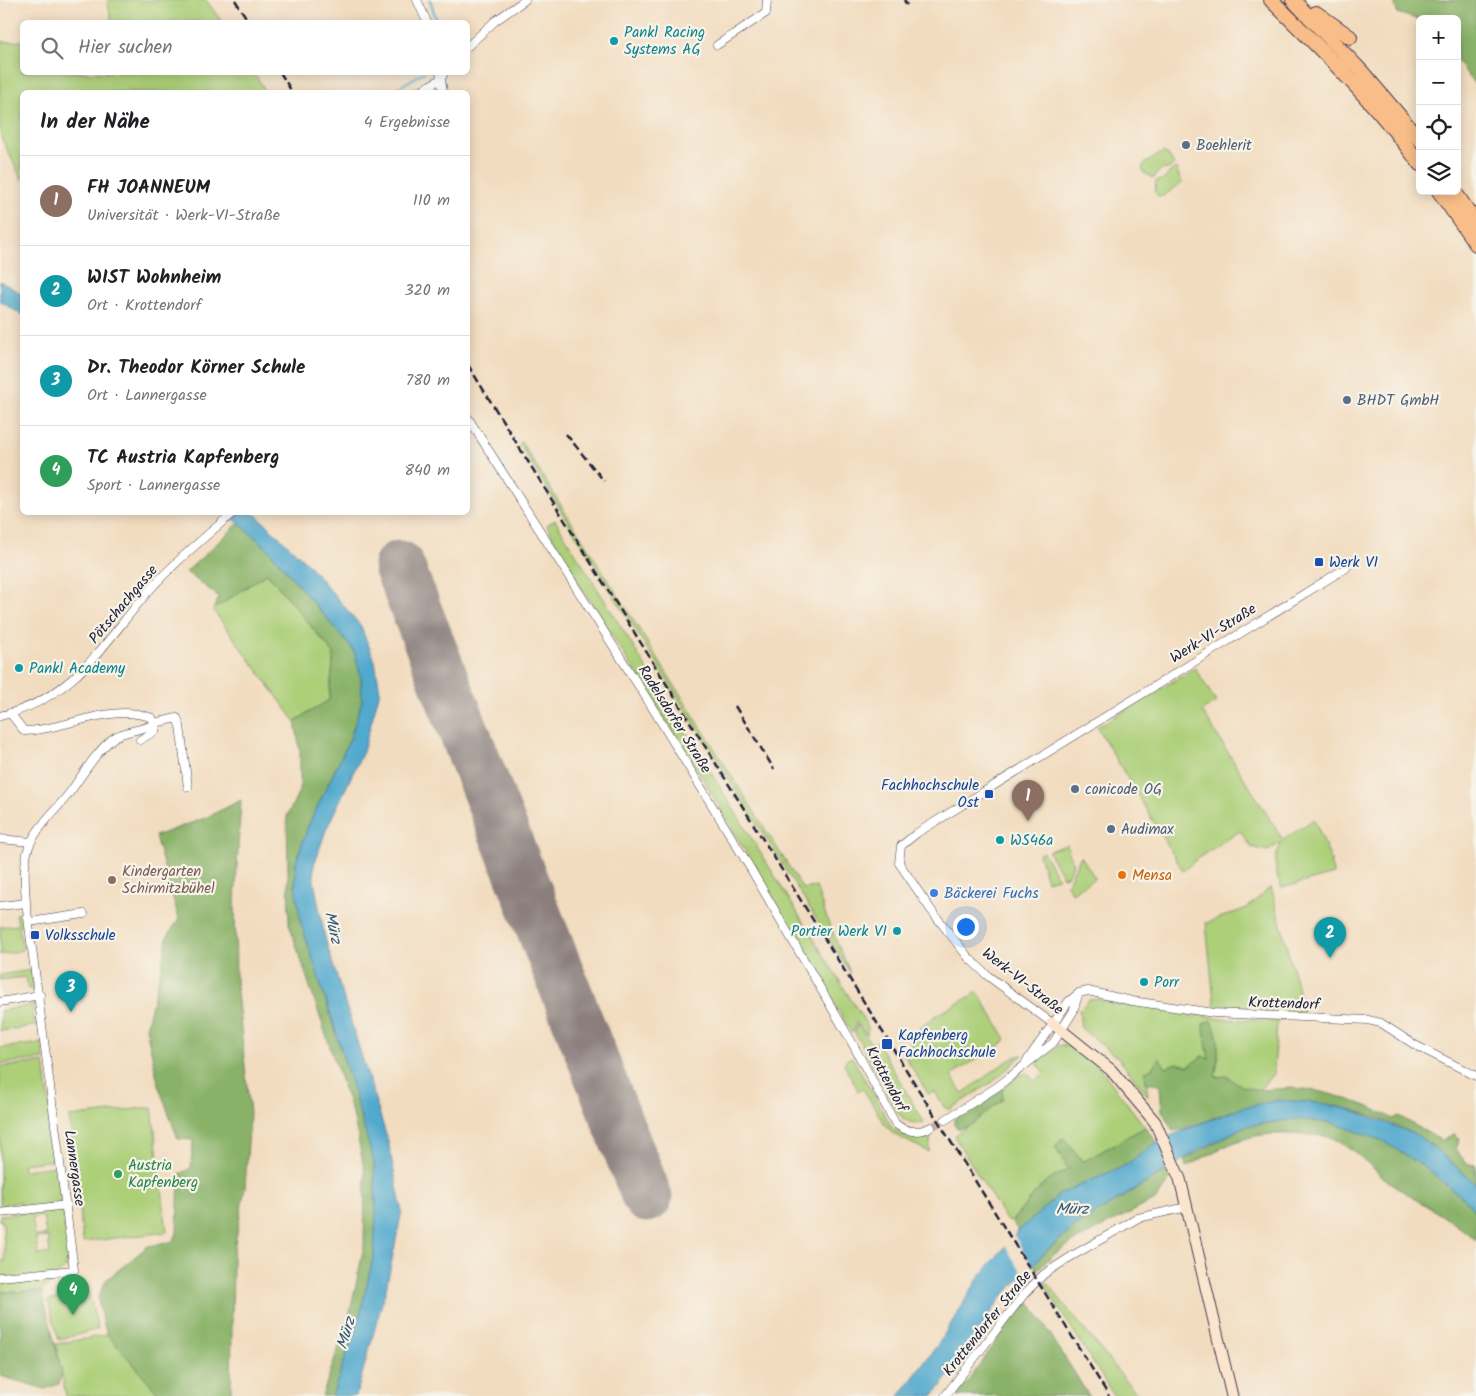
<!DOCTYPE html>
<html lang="de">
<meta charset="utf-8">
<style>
:root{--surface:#fff;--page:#f6f6f6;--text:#202124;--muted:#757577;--line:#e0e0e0;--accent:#1f6fb2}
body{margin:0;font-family:Kalam,sans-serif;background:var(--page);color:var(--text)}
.controls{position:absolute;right:15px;top:15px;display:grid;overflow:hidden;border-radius:8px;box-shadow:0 2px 12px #0003}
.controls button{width:45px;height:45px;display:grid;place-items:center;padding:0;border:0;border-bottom:1px solid var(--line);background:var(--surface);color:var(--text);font:25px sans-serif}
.you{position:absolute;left:965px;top:926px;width:18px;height:18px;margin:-12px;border:4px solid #fff;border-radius:50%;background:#1a73e8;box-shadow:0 0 0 8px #1a73e833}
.badge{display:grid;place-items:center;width:32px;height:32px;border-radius:50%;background:var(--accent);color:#fff;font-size:16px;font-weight:700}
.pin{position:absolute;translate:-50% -41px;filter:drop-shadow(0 1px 2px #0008)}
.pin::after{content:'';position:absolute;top:26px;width:18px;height:15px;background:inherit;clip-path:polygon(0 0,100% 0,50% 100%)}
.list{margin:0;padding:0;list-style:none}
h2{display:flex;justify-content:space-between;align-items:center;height:65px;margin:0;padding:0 20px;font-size:21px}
h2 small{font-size:16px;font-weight:400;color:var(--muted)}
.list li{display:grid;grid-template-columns:32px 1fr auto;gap:15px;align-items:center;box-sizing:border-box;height:90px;padding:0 20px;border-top:1px solid var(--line)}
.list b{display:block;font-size:19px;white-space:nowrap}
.list p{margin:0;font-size:16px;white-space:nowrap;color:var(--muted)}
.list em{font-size:16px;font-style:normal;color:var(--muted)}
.icon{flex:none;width:28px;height:28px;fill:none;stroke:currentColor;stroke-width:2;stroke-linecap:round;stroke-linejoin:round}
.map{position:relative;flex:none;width:1476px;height:1396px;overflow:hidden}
.search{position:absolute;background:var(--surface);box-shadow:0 2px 12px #0003;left:20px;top:20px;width:450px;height:55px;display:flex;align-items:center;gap:12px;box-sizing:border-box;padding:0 18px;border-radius:8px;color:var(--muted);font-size:19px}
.panel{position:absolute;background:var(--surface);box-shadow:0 2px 12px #0003;left:20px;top:90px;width:450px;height:425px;border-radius:8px}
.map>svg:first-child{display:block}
</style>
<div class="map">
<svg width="1476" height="1396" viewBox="0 0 1476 1396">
<rect width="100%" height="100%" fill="#f7f3e8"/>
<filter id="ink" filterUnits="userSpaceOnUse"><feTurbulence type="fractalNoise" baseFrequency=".02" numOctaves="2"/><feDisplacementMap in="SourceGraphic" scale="10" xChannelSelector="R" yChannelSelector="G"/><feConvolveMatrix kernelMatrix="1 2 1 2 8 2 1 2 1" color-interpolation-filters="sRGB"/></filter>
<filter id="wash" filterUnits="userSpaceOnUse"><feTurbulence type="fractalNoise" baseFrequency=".0096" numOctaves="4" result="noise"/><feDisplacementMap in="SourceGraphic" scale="20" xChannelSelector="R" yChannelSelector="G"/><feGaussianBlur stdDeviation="1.12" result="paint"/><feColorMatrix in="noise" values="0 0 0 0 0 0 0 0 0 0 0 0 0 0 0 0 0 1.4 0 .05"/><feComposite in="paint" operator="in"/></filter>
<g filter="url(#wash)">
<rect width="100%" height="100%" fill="#f2dcbf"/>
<!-- green -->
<path fill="#accf78" stroke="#67785a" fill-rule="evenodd" d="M 107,0 L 206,0 L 222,22 L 112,22 Z
M 22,41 L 22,72 L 254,73 L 266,92 L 22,92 L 22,180 L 0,135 L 0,42 Z
M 1163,152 L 1168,155 L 1174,165 L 1168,169 L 1160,170 L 1154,178 L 1144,173 L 1142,169 L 1144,164 Z
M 1176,168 L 1182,183 L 1163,196 L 1158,196 L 1155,192 L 1156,181 L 1165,179 L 1170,172 Z
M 521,442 L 803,889 L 816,887 L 828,922 L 851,974 L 519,444 Z
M 555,520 L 868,1027 L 867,1035 L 856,1022 L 853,1033 L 851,1032 L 702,777 L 562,557 L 547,525 Z
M 267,573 L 334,654 L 329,700 L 295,721 L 213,610 Z
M 1195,668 L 1216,702 L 1202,711 L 1283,840 L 1314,819 L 1332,862 L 1330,863 L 1334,874 L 1282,888 C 1273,871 1274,857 1282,842 L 1268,851 L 1251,847 L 1240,831 L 1198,858 L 1183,871 L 1097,727 Z
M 1067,845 L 1073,865 L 1067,876 L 1063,877 L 1048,851 Z
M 1043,852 L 1058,878 L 1047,881 L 1039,854 Z
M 1081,856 L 1095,878 L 1072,893 L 1067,884 Z
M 1271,887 L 1304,1012 L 1260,1012 L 1258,1003 L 1249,1004 L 1251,1011 L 1215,1010 L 1206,923 L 1247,908 Z
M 16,913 L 23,914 L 25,926 L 19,927 L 23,950 L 0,955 L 0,927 L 18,925 Z
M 31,970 L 33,988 L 28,989 L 26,977 L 0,980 L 0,975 Z
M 978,992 L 1006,1039 L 1003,1043 L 951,1075 L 962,1093 C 976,1086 1011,1054 1023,1055 L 995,1080 L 949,1110 L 944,1107 L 935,1092 L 928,1094 L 903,1053 L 912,1052 L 908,1047 L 911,1044 L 911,1036 L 935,1016 Z
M 1097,999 L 1125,1006 L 1129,1006 L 1130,1003 L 1187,1010 L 1190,1015 L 1197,1016 L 1199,1014 L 1220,1019 L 1277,1021 L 1274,1073 L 1259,1090 L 1240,1088 L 1227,1077 L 1215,1077 L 1219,1055 L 1203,1024 L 1209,1059 L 1202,1056 L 1189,1066 L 1166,1068 L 1159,1058 L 1151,1069 L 1145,1071 L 1148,1096 L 1118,1058 L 1081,1028 L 1079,1010 L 1089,1000 Z
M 32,1000 L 38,1006 L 32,1007 L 33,1020 L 39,1020 L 40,1025 L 0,1031 L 0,1011 L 32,1005 Z
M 857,1025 L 871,1043 L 877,1042 L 924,1122 C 902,1128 895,1108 886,1092 L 890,1089 L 882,1076 L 879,1077 L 855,1033 Z
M 42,1043 L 44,1059 L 0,1064 L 0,1048 Z
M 1060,1045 L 1080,1049 L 1103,1072 L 1145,1127 L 1083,1162 L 1063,1138 L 1055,1146 L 1068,1169 L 1043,1184 L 1012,1221 L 1006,1220 L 954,1136 L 1003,1099 L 1002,1089 L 1018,1076 L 1027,1073 L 1035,1081 L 1044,1073 L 1037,1063 Z
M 852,1057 L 891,1126 C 901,1137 918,1141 931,1134 L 929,1152 L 893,1134 L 884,1123 L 863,1089 L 855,1093 L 858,1090 L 844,1065 L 846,1060 Z
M 44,1062 L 57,1160 L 22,1164 L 23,1170 L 58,1166 L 62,1202 L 60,1204 L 21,1208 L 20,1202 L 5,1204 L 5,1210 L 0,1211 L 0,1067 Z
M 152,1107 L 167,1232 L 83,1242 L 69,1117 Z
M 62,1209 L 69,1259 L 67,1266 L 42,1291 L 0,1292 L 0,1262 L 5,1261 L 3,1222 L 0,1221 L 0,1215 ZM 43,1216 L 46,1235 L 35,1236 L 32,1218 ZM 48,1237 L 50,1253 L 38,1255 L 36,1238 Z
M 1046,1282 L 1130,1386 L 1139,1396 L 1114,1396 L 1044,1284 Z
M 88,1290 L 98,1329 L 59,1340 L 48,1301 Z
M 112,1334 L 170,1396 L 66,1396 L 56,1344 Z"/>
<!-- forest -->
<path fill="#89b268" stroke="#566a52" d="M 1394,0 L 1476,0 L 1476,86 L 1457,61 L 1457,19 L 1420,20 L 1397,13 Z
M 239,523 L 267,548 L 354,651 L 361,676 L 362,701 L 350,739 L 308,826 L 296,862 L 295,885 L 318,976 L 357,1101 L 374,1162 L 376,1210 L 374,1254 L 359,1319 L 332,1396 L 322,1396 L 348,1321 L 364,1247 L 365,1173 L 354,1119 L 289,924 L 287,816 L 300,789 L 300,752 L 295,721 L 329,700 L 334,654 L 267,573 L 213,610 L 219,597 L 186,572 Z
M 241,800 L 235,901 L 236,983 L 250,1113 L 245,1187 L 233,1255 L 231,1396 L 161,1396 L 107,1334 L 101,1315 L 98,1298 L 106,1280 L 148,1246 L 173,1242 L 177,1233 L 179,1174 L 191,1168 L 193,1140 L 178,1139 L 159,1087 L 146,1028 L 164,957 L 167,937 L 179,919 L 155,836 L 205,818 Z
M 1211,1020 C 1222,1037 1218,1058 1215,1077 L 1227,1076 C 1254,1099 1272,1085 1303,1089 C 1328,1091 1372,1106 1393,1119 L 1399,1116 L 1442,1141 L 1454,1134 L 1460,1138 L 1456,1150 L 1467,1164 L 1476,1165 L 1476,1184 C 1458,1168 1439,1148 1417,1136 C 1366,1108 1302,1092 1245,1107 C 1220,1113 1198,1127 1173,1131 L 1162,1111 L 1160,1087 L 1155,1083 L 1146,1083 L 1145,1071 L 1151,1069 L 1159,1057 L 1166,1068 L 1176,1063 L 1189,1066 L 1202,1056 L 1209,1059 L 1203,1024 Z
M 1002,1089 L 1003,1099 L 971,1125 L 959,1129 L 954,1125 L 954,1119 L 994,1091 Z
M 1295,1119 L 1333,1123 L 1381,1140 L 1426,1168 L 1469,1203 L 1476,1215 L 1476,1240 C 1449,1217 1417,1202 1388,1181 C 1372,1168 1349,1144 1330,1137 C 1323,1135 1312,1136 1304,1135 C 1247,1130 1234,1142 1186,1167 L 1184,1160 L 1246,1126 Z
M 1145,1127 L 1157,1142 L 1126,1165 L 1060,1194 L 1018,1231 L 1012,1221 L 1043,1184 L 1068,1169 L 1055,1146 L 1064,1138 L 1083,1162 Z
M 1169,1169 L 1172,1175 L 1157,1199 L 1077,1240 L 1053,1255 L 1037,1270 L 1033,1263 L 1077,1225 Z
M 42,1291 L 62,1373 L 59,1384 L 45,1389 L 0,1376 L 0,1292 Z
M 1027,1297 L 1089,1396 L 958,1396 Z"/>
<!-- water -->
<path fill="#51a9ce" stroke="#3a6684" d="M 0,281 L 22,294 L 22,315 L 0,301 Z
M 227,513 L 254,513 L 307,563 L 360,625 L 375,661 L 380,691 L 363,752 L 326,830 L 314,865 L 314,881 L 325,938 L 388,1141 L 402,1211 L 386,1289 L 356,1396 L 332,1396 L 359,1319 L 374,1254 L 376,1210 L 374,1162 L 334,1025 L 301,924 L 295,885 L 296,862 L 308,826 L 350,739 L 362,701 L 361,676 L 354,651 L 318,608 L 267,548 Z
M 1279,1100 L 1319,1103 L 1349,1109 L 1384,1122 L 1418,1136 L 1446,1158 L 1476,1184 L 1476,1215 L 1469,1203 L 1426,1168 L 1381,1140 L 1333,1123 L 1294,1119 L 1246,1126 L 1199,1150 L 1077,1225 L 1046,1251 L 1001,1298 L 949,1376 L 933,1396 L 899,1396 L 939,1343 L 978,1279 L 1018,1231 L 1060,1194 L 1126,1165 L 1157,1142 L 1184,1130 L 1244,1107 Z"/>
<!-- pier -->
<path fill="#f2dcbf" d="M 1013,1234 L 1033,1267 L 1024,1276 L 1004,1244 Z"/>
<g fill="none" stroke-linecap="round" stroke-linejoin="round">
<!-- stream -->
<path stroke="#51a9ce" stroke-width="2.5" d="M 430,0 L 437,22
M 391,92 L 424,72"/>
<!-- runway -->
<path stroke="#8a7f7d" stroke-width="51" d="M 399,566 L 647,1197"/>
</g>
</g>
<g filter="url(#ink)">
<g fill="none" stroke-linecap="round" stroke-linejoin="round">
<!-- minor-tunnel -->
<path stroke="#c8b7a5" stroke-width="8" stroke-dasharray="8 4" stroke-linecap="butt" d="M 931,1127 L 945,1120"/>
<!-- minor casing -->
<g stroke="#413e4f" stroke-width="9">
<path id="minor" d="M 417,0 L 427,22
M 717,45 L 766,13 L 767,0
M 468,46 L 495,21 L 525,0
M 418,92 L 441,79 L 440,72
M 443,92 L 441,79 L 443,75
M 468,418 L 647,699 L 749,866 L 850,1039 L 895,1123 C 905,1133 919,1133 931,1127
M 0,716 C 79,697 105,639 155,584 C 179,558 207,535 234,512
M 155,723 L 177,718 L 180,726 L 188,787
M 140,740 L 155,731 L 157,723
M 0,839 L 31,842
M 0,906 L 26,903
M 29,922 L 84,914
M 0,1002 L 40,995
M 1052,1023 L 988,976 L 968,957 L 931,910 L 899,863 L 901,846 L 917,833 L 1346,568
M 1026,1062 L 1069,1001 L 1079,993 L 1088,991 L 1132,1001 L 1214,1013 L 1368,1020 L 1381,1023 L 1415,1045 L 1476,1076
M 945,1120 L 997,1087 L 1053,1043 L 1073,1012 L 1078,995
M 0,1213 L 67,1205
M 0,1277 L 74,1270 L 26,903 C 25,883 22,860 31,842 C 40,824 55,811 67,796 C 82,777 93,755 112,739 C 125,729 142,732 155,723 L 152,718 C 110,702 67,730 24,731 L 10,713
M 945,1396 L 1025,1293 L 1044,1274 L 1072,1256 L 1138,1218 L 1187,1207"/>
</g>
<!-- secondary casing -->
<g stroke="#413e4f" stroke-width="13">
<path id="secondary" d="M 1052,1023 L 1111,1070 L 1155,1122 L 1180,1179 L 1232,1396"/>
</g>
<!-- motorway casing -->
<g stroke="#413e4f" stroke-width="16">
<path id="motorway" d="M 1271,0 C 1324,52 1377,104 1420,164
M 1293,0 L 1361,71 L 1420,140
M 1316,13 L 1350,37
M 1439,191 L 1476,244
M 1454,191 L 1476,223"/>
</g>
<!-- minor -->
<use href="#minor" stroke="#fff" stroke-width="8"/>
<!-- secondary -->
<use href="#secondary" stroke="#fce5cf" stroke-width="11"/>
<!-- motorway -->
<use href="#motorway" stroke="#f8bd88" stroke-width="14"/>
<!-- rail -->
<path stroke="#22223b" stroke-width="2.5" stroke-dasharray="8 4" stroke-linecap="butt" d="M 235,0 L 249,22
M 904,0 L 907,5
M 280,72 L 292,92
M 468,365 L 1109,1396
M 566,434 L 604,481
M 735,706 L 774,769"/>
</g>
</g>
<!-- markers -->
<g fill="#0f9aa8" stroke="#f7f3e8" stroke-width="2">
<circle cx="614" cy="41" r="5"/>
<circle cx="19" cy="668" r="5"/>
<circle cx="1000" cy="840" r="5"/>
<circle cx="897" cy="931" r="5"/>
<circle cx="1144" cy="982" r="5"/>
</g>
<g fill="#5c6f8a" stroke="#f7f3e8" stroke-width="2">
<circle cx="1186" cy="145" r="5"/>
<circle cx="1347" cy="400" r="5"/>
<circle cx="1075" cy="789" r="5"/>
<circle cx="1111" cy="829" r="5"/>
</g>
<g fill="#1a4fb4" stroke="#f7f3e8" stroke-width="2">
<rect x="1314" y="557" width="10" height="10" rx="2.5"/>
<rect x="984" y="789" width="10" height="10" rx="2.5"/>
<rect x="30" y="930" width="10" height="10" rx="2.5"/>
<rect x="881" y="1038" width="12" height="12" rx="2.5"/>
</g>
<circle fill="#e8710a" stroke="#f7f3e8" stroke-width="2" cx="1122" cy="875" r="5"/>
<circle fill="#8d6e63" stroke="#f7f3e8" stroke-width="2" cx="112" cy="880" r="5"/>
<circle fill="#3f7fe0" stroke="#f7f3e8" stroke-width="2" cx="934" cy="893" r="5"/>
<circle fill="#2e9e5b" stroke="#f7f3e8" stroke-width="2" cx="118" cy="1174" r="5"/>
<g text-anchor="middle" stroke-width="4.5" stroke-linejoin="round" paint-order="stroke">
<!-- culture labels -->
<g font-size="15" fill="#0d838f" stroke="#f7f3e8" text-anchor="start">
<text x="624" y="37">Pankl Racing<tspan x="624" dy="17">Systems AG</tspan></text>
<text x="29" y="673">Pankl Academy</text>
<text x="1010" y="845">WS46a</text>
<text x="887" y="936" text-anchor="end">Portier Werk VI</text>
<text x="1154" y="987">Porr</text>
</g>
<!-- service labels -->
<g font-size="15" fill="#4e5e75" stroke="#f7f3e8" text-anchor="start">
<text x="1196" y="150">Boehlerit</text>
<text x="1357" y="405">BHDT GmbH</text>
<text x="1085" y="794">conicode OG</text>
<text x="1121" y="834">Audimax</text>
</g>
<!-- transit labels -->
<g font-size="15" fill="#164399" stroke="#f7f3e8" text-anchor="start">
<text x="1329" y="567">Werk VI</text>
<text x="979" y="790" text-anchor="end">Fachhochschule<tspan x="979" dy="17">Ost</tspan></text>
<text x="45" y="940">Volksschule</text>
<text x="898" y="1040">Kapfenberg<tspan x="898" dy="17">Fachhochschule</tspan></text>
</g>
<!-- street labels -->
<g font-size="15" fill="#22223b" stroke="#f7f3e8">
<text transform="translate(123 604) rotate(-50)" y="5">Pötschachgasse</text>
<text transform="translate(1213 633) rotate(-32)" y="5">Werk-VI-Straße</text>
<text transform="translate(675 719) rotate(58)" y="5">Radelsdorfer Straße</text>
<text transform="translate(1023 981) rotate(38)" y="5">Werk-VI-Straße</text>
<text transform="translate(1284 1003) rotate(2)" y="5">Krottendorf</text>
<text transform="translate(887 1079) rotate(62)" y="5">Krottendorf</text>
<text transform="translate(75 1168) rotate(82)" y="5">Lannergasse</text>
<text transform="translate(987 1323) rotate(-51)" y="5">Krottendorfer Straße</text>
</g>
<!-- education labels -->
<g font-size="15" fill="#785e54" stroke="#f7f3e8" text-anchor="start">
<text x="122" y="876">Kindergarten<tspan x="122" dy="17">Schirmitzbühel</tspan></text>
</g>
<!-- food labels -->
<g font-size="15" fill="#c56008" stroke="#f7f3e8" text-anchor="start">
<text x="1132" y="880">Mensa</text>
</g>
<!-- shop labels -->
<g font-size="15" fill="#366cbe" stroke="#f7f3e8" text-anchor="start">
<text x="944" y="898">Bäckerei Fuchs</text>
</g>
<!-- leisure labels -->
<g font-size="15" fill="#27864d" stroke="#f7f3e8" text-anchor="start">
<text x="128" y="1170">Austria<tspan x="128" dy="17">Kapfenberg</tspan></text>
</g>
<!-- water labels -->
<g font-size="16" font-style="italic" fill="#355876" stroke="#f7f3e8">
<text transform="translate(334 927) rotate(77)" y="6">Mürz</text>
<text x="1072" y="1214">Mürz</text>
<text transform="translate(345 1333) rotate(-74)" y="6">Mürz</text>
</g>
</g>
</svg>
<div class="controls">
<button>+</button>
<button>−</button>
<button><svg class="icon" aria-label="locate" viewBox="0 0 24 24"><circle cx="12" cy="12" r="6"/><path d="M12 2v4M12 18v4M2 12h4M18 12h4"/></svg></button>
<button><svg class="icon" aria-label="layers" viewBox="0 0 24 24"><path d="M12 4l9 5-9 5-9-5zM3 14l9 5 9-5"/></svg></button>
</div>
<div class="you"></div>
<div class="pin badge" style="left:1028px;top:821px;background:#8d6e63">1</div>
<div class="pin badge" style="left:1330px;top:958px;background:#0f9aa8">2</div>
<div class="pin badge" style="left:71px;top:1012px;background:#0f9aa8">3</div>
<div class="pin badge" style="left:73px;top:1315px;background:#2e9e5b">4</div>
<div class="search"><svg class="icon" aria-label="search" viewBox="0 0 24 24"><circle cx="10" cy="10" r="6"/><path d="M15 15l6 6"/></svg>Hier suchen</div>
<section class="panel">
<h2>In der Nähe<small>4 Ergebnisse</small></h2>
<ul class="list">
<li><span class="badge" style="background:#8d6e63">1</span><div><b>FH JOANNEUM</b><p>Universität · Werk-VI-Straße</p></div><em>110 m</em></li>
<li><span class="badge" style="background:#0f9aa8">2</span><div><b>WIST Wohnheim</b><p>Ort · Krottendorf</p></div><em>320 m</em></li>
<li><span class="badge" style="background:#0f9aa8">3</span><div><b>Dr. Theodor Körner Schule</b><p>Ort · Lannergasse</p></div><em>780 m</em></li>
<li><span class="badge" style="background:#2e9e5b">4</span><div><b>TC Austria Kapfenberg</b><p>Sport · Lannergasse</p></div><em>840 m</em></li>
</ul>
</section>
</div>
